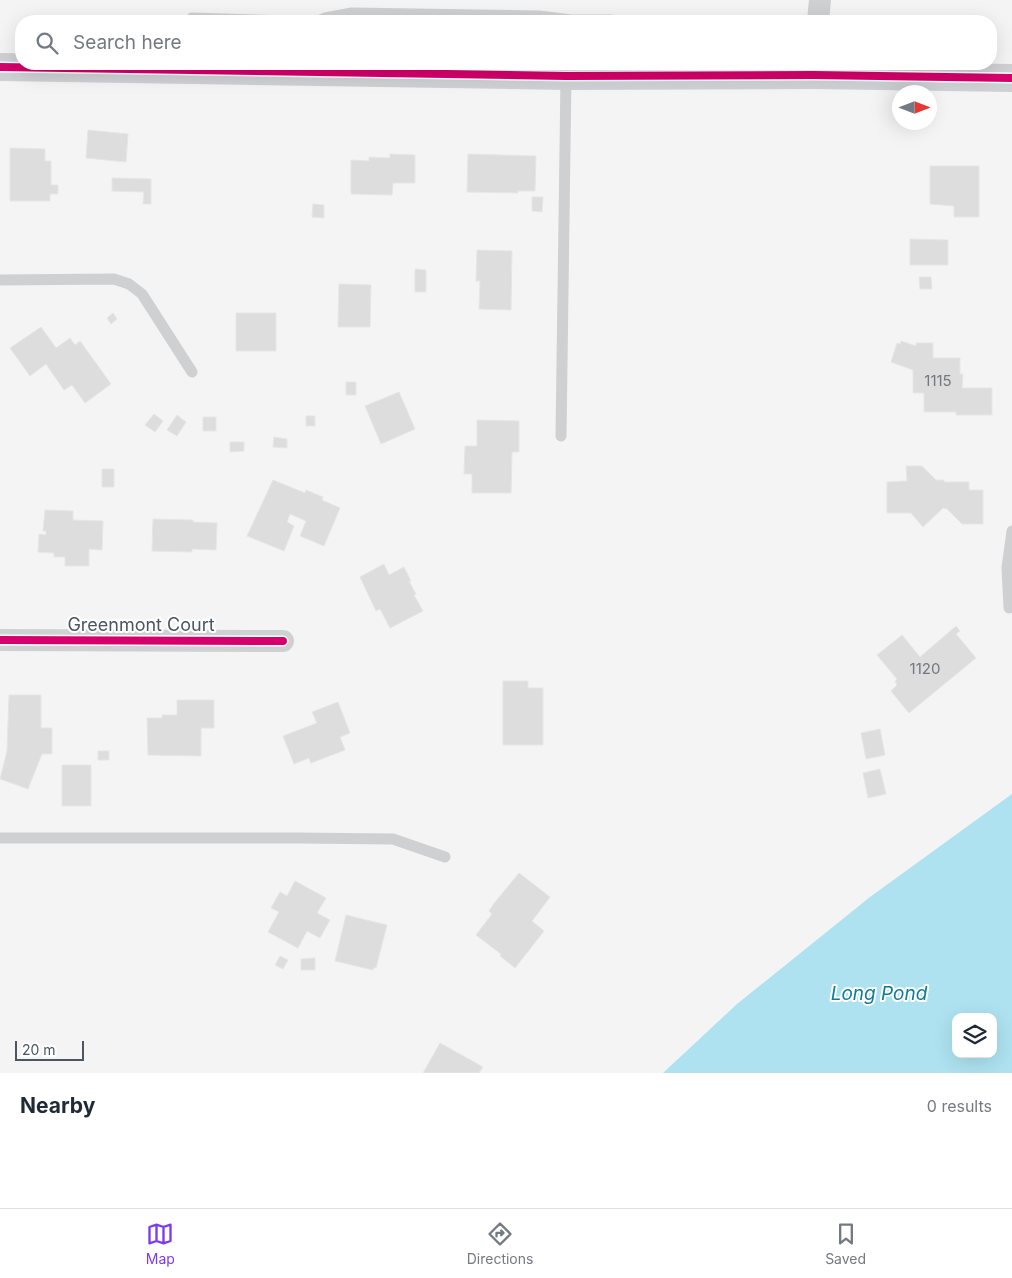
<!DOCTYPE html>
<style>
:root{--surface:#fff;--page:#f2f2f3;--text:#1f2937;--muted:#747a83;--line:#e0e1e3;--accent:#7c3aed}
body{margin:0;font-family:Inter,sans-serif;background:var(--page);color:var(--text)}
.controls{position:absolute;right:15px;bottom:15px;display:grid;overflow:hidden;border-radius:10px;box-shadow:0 5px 20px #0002}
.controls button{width:45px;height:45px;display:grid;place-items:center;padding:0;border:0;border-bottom:1px solid var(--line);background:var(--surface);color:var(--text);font:25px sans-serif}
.compass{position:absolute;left:892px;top:85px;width:45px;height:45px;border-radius:50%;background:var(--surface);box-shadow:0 5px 20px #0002;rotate:90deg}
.scale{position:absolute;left:15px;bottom:12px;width:69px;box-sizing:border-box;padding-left:5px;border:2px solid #4a5661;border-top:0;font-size:14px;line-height:18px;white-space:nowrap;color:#4a5661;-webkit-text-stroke:4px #fff;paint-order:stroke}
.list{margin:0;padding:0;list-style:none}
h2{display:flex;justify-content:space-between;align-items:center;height:65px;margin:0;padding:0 20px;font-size:21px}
h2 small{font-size:16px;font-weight:400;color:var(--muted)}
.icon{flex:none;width:28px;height:28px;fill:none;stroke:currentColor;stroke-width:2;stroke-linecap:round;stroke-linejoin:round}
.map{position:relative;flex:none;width:1012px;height:1073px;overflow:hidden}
.search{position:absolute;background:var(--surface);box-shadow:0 5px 20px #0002;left:15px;right:15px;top:15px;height:55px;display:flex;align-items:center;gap:12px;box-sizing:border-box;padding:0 18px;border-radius:20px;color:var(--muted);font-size:19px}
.sheet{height:135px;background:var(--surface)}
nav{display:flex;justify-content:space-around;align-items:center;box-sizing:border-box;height:70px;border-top:1px solid var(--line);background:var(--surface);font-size:14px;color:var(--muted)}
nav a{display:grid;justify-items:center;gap:2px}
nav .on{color:var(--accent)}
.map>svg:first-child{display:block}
</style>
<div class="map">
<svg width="1012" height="1073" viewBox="0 0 1012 1073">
<rect width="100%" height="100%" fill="#f4f4f4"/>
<!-- water -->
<path fill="#aee2f0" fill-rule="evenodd" d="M 1012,794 L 1012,1073 L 663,1073 L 737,1004 L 870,897 ZM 956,1017 L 993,1017 L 993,1054 L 956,1054 Z"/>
<!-- building -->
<path fill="#ddddde" stroke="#e5e6e7" d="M 88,130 L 128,134 L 126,162 L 86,158 Z
M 10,148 L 45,149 L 45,161 L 51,161 L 51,185 L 58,185 L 58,194 L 50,194 L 50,201 L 10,201 Z
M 390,154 L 415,155 L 415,183 L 393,183 L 392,195 L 351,194 L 351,160 L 369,161 L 369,157 L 390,158 Z
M 468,154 L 536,156 L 535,191 L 518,191 L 518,193 L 467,192 Z
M 930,166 L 979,166 L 979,217 L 954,217 L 954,206 L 930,204 Z
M 112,178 L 151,179 L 151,204 L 143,204 L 144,192 L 112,191 Z
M 532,197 L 543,197 L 542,212 L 532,211 Z
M 313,204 L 324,205 L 324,218 L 312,217 Z
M 910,239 L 948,240 L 948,265 L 910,265 Z
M 477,250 L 512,251 L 511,310 L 479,309 L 480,281 L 476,281 Z
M 415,269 L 426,270 L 426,292 L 415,292 Z
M 919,277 L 931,277 L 932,289 L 920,289 Z
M 339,284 L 371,285 L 370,327 L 338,327 Z
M 113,313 L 117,319 L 111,324 L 107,318 Z
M 236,313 L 276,313 L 276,351 L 236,351 Z
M 41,327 L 56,348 L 70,338 L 75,345 L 80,341 L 111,384 L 85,403 L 72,385 L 64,390 L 46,364 L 30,376 L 10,348 Z
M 901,341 L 916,346 L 916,343 L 933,343 L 933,358 L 960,358 L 960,374 L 963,374 L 962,388 L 992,388 L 992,415 L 956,415 L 956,412 L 924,412 L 924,393 L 913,393 L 913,370 L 891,362 L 897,343 L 900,344 Z
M 346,382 L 356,382 L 356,395 L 346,395 Z
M 399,392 L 415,429 L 381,444 L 365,406 Z
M 154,414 L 163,421 L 155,432 L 145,425 Z
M 177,415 L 186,422 L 177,436 L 167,430 Z
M 306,416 L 315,416 L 315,426 L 306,426 Z
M 203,417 L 216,417 L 216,431 L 203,431 Z
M 477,420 L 519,421 L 519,452 L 512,452 L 511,493 L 472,493 L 472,474 L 464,474 L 465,446 L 477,446 Z
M 274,437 L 287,439 L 287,448 L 273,447 Z
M 230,442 L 244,442 L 244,451 L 230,452 Z
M 906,466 L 922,466 L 936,480 L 944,480 L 944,482 L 969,482 L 969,490 L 983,490 L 983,524 L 962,524 L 947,509 L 943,508 L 923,527 L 911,513 L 887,513 L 887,482 L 907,481 Z
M 102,469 L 114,469 L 114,487 L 102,487 Z
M 273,480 L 305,493 L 306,490 L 323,497 L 322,500 L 340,508 L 324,546 L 300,536 L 306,521 L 290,514 L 287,522 L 294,526 L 284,551 L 247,536 Z
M 45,510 L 73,511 L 73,520 L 103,521 L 102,550 L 89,549 L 89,566 L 65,566 L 65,557 L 54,557 L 54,553 L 38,552 L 39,534 L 46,535 L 46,531 L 43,531 Z
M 153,519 L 193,520 L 193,522 L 217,523 L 216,550 L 192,549 L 192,552 L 152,551 Z
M 384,564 L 389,575 L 404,567 L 411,581 L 409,581 L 416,594 L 414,595 L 423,611 L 390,628 L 380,609 L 376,611 L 360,577 Z
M 956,626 L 960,631 L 956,634 L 976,658 L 909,713 L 891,691 L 897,685 L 895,681 L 897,679 L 877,655 L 902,635 L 920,657 Z
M 503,681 L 528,681 L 528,688 L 543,688 L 543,745 L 503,745 Z
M 9,695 L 41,695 L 41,728 L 52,728 L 52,754 L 42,754 L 28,789 L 0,779 L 7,751 Z
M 177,700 L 214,700 L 214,728 L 201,728 L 201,756 L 148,755 L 147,718 L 162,718 L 162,715 L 177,715 Z
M 338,702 L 350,733 L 340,737 L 345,750 L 311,763 L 309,758 L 294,764 L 283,736 L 317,723 L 312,712 Z
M 880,729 L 885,755 L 866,759 L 861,733 Z
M 98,751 L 109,751 L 109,760 L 98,760 Z
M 62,765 L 91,765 L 91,806 L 62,806 Z
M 880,769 L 886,794 L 868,798 L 863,773 Z
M 519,873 L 550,897 L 532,921 L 544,931 L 515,968 L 500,956 L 501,954 L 476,935 L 492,914 L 489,911 L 495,902 Z
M 295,881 L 326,898 L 317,913 L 330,920 L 320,938 L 307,931 L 298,948 L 268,932 L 279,912 L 271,908 L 280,892 L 287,896 Z
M 346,915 L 387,925 L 376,968 L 374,967 L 373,970 L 335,961 Z
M 280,956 L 288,960 L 283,969 L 275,965 Z
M 315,958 L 315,970 L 301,970 L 301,959 Z
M 440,1043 L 483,1067 L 479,1073 L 423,1073 Z"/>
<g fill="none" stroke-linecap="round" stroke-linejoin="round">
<!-- lane -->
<path stroke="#ced0d2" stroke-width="11" d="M 192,18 L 290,21
M 318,21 L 325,18 L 352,13 L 539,16 L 571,20 L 611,20
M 0,280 L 114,279 L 129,284 L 142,294 L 192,372
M 561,436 L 566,76
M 1009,608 L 1007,568 L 1012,531
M 0,838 L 298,838 L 393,839 L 445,857"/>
<!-- street -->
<path stroke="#ced0d2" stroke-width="22" d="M 818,21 L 820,0
M 0,640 L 283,641"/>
<!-- secondary -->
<path stroke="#ced0d4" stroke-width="28" d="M 0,67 L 566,76 L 813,75 L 1012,78"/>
<!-- cycleway casing -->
<g stroke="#fff" stroke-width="11">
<path id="cycleway" d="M 0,67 L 566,76 L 813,75 L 1012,78
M 0,640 L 283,641"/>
</g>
<!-- cycleway -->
<use href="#cycleway" stroke="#d6006c" stroke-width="8"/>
</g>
<g text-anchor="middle" stroke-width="4" stroke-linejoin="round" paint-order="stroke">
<!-- number labels -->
<g font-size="15" fill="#707881">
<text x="938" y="386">1115</text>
<text x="925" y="674">1120</text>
</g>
<!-- street labels -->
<g font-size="18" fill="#4a5661" stroke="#fff">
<text x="141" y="631">Greenmont Court</text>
</g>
<!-- water labels -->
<g font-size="19" font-style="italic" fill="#0c7c9b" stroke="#fff">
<text x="879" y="1000">Long Pond</text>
</g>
</g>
</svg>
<div class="controls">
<button><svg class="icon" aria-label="layers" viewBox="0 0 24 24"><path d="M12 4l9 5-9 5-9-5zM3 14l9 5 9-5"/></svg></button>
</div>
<svg class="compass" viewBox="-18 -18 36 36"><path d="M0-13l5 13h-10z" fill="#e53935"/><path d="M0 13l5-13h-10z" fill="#747a83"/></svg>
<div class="scale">20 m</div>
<div class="search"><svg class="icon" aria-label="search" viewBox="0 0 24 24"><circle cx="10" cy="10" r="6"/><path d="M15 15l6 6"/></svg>Search here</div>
</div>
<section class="sheet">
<h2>Nearby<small>0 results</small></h2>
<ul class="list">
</ul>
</section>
<nav>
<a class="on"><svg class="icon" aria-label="map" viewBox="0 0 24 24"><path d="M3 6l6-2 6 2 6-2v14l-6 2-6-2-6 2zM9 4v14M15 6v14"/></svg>Map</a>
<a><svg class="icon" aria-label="directions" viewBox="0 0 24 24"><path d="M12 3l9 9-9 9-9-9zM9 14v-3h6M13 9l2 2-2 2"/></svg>Directions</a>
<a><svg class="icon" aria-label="saved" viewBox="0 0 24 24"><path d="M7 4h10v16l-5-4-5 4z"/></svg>Saved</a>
</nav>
